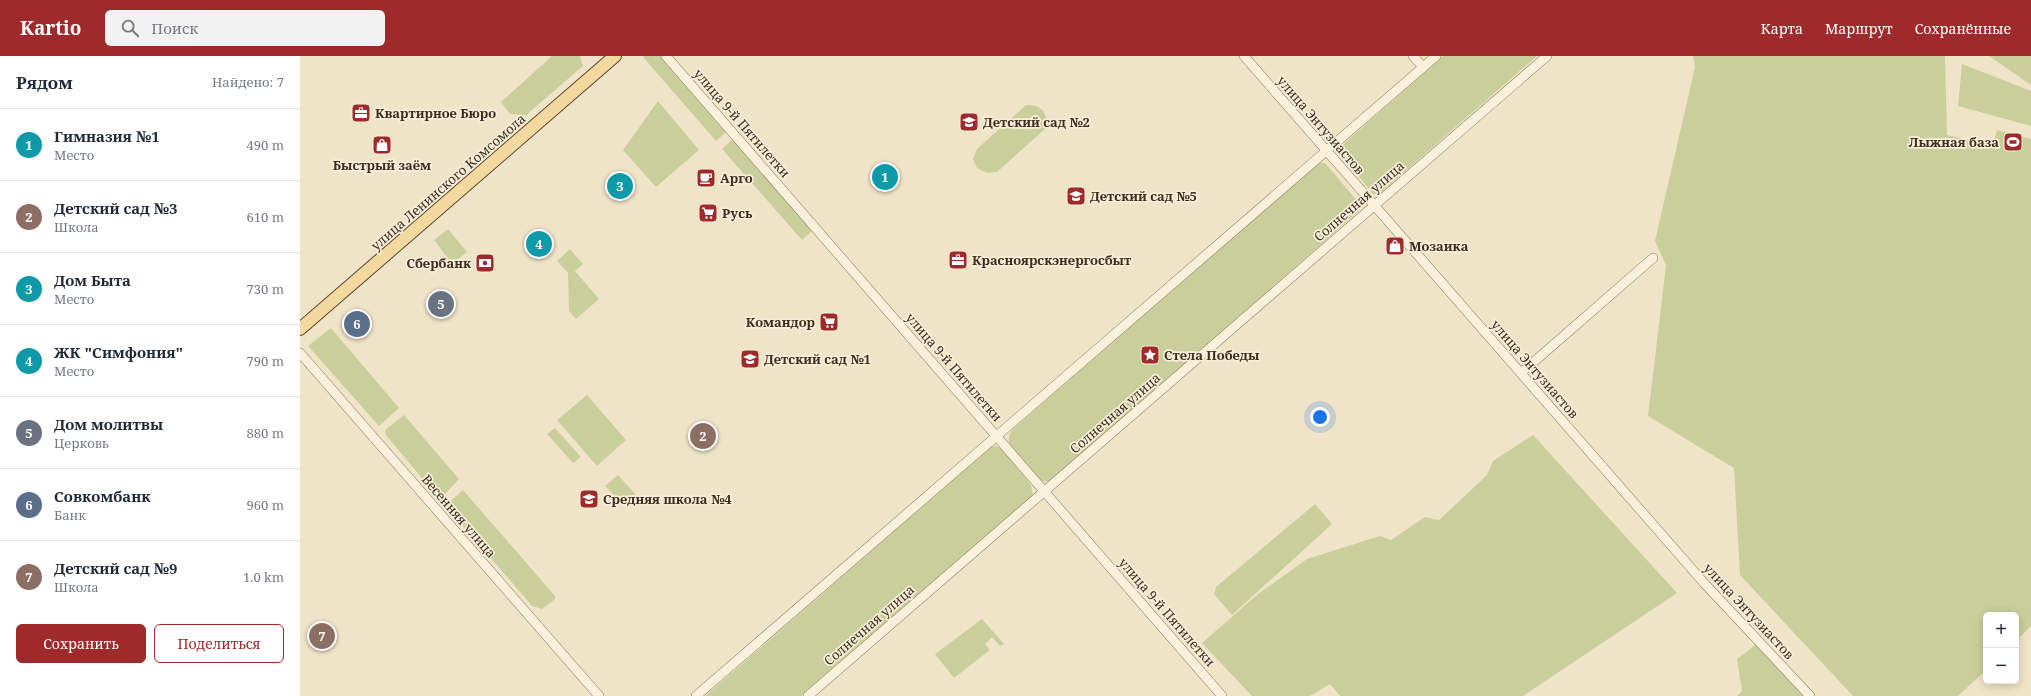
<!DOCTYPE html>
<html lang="ru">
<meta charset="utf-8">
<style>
:root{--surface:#fff;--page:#f2f2f3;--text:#1f2937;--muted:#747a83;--line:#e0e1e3;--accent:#9e2a2b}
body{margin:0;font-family:"Noto Serif",serif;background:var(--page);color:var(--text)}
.controls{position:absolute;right:12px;bottom:12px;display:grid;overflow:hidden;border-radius:6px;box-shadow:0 2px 10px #0003}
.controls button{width:36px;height:36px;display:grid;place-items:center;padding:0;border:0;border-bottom:1px solid var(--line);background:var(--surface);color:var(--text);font:20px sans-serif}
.you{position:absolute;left:1020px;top:361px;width:14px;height:14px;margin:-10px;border:3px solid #fff;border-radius:50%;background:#1a73e8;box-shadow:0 0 0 6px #1a73e833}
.badge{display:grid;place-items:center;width:26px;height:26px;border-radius:50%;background:var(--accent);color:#fff;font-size:13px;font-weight:700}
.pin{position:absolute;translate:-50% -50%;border:2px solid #fff;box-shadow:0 1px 4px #0006}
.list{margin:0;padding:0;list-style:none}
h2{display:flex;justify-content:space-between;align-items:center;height:52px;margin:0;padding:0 16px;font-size:17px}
h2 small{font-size:13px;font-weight:400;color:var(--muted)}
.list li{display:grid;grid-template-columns:26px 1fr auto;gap:12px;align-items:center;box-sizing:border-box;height:72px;padding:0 16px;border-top:1px solid var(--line)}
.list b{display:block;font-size:15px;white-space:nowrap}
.list p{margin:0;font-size:13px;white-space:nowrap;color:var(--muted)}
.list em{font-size:13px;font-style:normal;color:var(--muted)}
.actions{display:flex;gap:8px;padding:12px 16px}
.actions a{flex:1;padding:9px 0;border:1px solid var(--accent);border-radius:6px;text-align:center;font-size:14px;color:var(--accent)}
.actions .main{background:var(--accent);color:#fff}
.icon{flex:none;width:22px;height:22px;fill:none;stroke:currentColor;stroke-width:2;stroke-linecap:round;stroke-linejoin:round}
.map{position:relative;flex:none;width:1731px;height:640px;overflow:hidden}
header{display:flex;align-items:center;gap:24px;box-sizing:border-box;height:56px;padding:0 20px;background:var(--accent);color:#fff}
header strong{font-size:19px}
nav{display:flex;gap:22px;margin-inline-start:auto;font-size:14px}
.search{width:280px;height:36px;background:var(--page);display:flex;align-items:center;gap:10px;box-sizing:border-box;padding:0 14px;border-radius:6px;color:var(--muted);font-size:15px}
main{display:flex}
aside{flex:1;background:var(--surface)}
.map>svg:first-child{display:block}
</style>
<header>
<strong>Kartio</strong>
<div class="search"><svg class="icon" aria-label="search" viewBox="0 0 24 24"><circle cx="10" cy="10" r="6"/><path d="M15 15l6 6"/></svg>Поиск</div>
<nav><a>Карта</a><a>Маршрут</a><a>Сохранённые</a></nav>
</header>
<main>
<aside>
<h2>Рядом<small>Найдено: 7</small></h2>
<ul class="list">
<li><span class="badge" style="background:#0f9aa8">1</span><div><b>Гимназия №1</b><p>Место</p></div><em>490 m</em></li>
<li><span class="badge" style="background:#8d6e63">2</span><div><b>Детский сад №3</b><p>Школа</p></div><em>610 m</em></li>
<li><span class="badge" style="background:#0f9aa8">3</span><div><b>Дом Быта</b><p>Место</p></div><em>730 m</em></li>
<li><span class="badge" style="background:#0f9aa8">4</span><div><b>ЖК &quot;Симфония&quot;</b><p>Место</p></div><em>790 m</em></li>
<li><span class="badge" style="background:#6b7280">5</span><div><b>Дом молитвы</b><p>Церковь</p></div><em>880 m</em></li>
<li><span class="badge" style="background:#5c6f8a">6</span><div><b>Совкомбанк</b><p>Банк</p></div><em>960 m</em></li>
<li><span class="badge" style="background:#8d6e63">7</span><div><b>Детский сад №9</b><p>Школа</p></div><em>1.0 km</em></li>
</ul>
<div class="actions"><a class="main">Сохранить</a><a>Поделиться</a></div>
</aside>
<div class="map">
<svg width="1731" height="640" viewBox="0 0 1731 640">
<rect width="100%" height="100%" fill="#f0e4c8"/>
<!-- green -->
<path fill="#c9cf9b" d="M 252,0 L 280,0 L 283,10 L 226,59 L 210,58 L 201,46 Z
M 345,0 L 362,0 L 427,75 L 416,85 L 343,1 Z
M 1143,0 L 1237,0 L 1078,139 L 1073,138 L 1040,97 L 1039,92 Z
M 1393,0 L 1645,0 L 1647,79 L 1693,89 L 1697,74 L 1731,83 L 1731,570 L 1716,585 L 1716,559 L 1686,559 L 1686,614 L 1658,640 L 1553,640 L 1440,519 L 1434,412 L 1348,360 L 1366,209 L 1355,185 L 1395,11 Z
M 1689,0 L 1731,0 L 1731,29 Z
M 1662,8 L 1731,35 L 1731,70 L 1658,50 Z
M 358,45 L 399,94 L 356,131 L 323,94 Z
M 726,49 C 742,49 748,56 746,72 L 697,116 L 687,117 L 677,112 L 673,103 L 677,93 Z
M 433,83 L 512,175 L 502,184 L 422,93 Z
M 1021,107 L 1025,107 L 1059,147 L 1058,156 L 749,426 L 741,425 L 709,387 L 709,380 L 712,374 L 1016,108 Z
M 148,173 L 167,196 L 152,208 L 134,184 Z
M 270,193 L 283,208 L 275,215 L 299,243 L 276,263 L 269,255 L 268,217 L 257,205 Z
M 31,272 L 99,352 L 79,370 L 8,290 Z
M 287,339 L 326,384 L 297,410 L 257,364 Z
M 104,359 L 159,423 L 144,439 L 135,438 L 86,379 L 85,374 Z
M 255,372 L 281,401 L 273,407 L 247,378 Z
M 1233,379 L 1377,537 L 1223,640 L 1040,640 L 1030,628 L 1010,640 L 952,640 L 902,587 L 958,538 L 1007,503 L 1080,480 L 1091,484 L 1125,461 L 1139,464 L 1187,419 L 1193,405 Z
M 696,390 L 702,393 L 731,429 L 733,440 L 501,640 L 405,640 L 683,398 L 691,391 Z
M 318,419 L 337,440 L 325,450 L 305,430 Z
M 163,434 L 255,540 L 255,543 L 242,553 L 232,550 L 147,451 L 147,448 Z
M 1015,448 L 1032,468 L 932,559 L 914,538 L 916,531 Z
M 682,563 L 704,588 L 700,590 L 692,581 L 685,588 L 690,594 L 654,622 L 635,598 Z
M 1458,587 L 1506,640 L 1437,640 L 1442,635 L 1437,603 Z"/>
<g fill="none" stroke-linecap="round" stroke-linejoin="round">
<!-- minor casing -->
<g stroke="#8d765c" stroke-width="10">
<path id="minor" d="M 366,0 L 922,640
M 944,0 L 1404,527 L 1510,640
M 1113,0 L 1123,11
M 0,297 L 299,640
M 1221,317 L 1353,202
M 396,640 L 1136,0
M 508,640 L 1247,0"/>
</g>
<!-- major casing -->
<g stroke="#5b4430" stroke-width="14">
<path id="major" d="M 0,273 L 315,0"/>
</g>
<!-- minor -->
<use href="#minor" stroke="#faf1dc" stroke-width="9"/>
<!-- major -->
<use href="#major" stroke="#f3d9a0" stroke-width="12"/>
</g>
<!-- icons -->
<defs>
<g id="office-square" transform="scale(1)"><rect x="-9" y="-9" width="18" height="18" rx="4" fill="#9e2a2b" stroke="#f7eed8"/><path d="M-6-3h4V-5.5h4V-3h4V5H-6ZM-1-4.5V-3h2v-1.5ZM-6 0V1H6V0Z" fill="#fff"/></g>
<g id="school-square" transform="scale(1)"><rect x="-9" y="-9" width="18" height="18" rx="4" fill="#9e2a2b" stroke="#f7eed8"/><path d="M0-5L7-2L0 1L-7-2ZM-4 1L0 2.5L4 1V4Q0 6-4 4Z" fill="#fff"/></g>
<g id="stadium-square" transform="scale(1)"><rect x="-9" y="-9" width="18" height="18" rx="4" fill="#9e2a2b" stroke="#f7eed8"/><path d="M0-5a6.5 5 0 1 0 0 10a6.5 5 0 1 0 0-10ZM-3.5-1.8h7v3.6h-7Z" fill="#fff"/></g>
<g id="shop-square" transform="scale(1)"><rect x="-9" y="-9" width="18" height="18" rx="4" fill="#9e2a2b" stroke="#f7eed8"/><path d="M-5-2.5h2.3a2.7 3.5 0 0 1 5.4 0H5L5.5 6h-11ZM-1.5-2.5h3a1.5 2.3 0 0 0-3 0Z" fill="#fff"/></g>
<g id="cafe-square" transform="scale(1)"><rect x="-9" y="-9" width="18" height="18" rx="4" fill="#9e2a2b" stroke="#f7eed8"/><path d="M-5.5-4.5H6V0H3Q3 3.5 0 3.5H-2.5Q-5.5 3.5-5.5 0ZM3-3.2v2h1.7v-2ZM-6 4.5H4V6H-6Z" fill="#fff"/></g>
<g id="supermarket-square" transform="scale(1)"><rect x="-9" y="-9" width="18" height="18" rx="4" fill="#9e2a2b" stroke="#f7eed8"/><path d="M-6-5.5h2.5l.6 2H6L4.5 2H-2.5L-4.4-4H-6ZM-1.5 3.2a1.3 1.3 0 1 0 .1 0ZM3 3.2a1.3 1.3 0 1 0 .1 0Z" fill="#fff"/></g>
<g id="bank-square" transform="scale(1)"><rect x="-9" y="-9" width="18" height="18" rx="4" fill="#9e2a2b" stroke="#f7eed8"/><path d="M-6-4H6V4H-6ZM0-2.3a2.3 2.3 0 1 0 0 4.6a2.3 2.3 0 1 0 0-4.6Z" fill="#fff"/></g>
<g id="sight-square" transform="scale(1)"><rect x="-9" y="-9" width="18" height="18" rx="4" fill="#9e2a2b" stroke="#f7eed8"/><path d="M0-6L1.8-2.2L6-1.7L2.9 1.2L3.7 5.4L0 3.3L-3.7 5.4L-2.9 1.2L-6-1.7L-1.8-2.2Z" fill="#fff"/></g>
</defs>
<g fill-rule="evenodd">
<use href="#office-square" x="61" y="57"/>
<use href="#school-square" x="669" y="66"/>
<use href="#stadium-square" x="1713" y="86"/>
<use href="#shop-square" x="82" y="89"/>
<use href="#cafe-square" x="406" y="122"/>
<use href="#school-square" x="776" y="140"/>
<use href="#supermarket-square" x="408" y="157"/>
<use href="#shop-square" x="1095" y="190"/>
<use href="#office-square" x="658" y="204"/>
<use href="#bank-square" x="185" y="207"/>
<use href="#supermarket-square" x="529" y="266"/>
<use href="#sight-square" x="850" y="299"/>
<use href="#school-square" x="450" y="303"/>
<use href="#school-square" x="289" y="443"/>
</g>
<g text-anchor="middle" stroke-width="3.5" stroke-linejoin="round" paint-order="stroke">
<!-- poi labels -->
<g font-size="13" font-weight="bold" fill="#3d2e20" stroke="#f7eed8" text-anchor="start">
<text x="75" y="62">Квартирное Бюро</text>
<text x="683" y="71">Детский сад №2</text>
<text x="1699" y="91" text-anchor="end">Лыжная база</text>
<text x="82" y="114" text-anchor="middle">Быстрый заём</text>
<text x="420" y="127">Арго</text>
<text x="790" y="145">Детский сад №5</text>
<text x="422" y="162">Русь</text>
<text x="1109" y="195">Мозаика</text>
<text x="672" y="209">Красноярскэнергосбыт</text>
<text x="171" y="212" text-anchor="end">Сбербанк</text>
<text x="515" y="271" text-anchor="end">Командор</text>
<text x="864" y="304">Стела Победы</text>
<text x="464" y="308">Детский сад №1</text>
<text x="303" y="448">Средняя школа №4</text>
</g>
<!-- street labels -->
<g font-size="13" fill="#3d2e20" stroke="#f7eed8">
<text transform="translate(442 67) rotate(49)" y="5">улица 9-й Пятилетки</text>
<text transform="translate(1021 69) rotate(49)" y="5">улица Энтузиастов</text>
<text transform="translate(148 126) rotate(-41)" y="5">улица Ленинского Комсомола</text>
<text transform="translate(1059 145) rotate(-41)" y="5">Солнечная улица</text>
<text transform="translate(654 311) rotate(49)" y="5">улица 9-й Пятилетки</text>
<text transform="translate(1235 313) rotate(49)" y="5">улица Энтузиастов</text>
<text transform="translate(815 357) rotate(-41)" y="5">Солнечная улица</text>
<text transform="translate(159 460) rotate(49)" y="5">Весенняя улица</text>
<text transform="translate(1449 555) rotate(47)" y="5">улица Энтузиастов</text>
<text transform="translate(867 556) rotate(49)" y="5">улица 9-й Пятилетки</text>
<text transform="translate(569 569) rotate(-41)" y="5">Солнечная улица</text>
</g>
</g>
</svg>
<div class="controls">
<button>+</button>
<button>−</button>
</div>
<div class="you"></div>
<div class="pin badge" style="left:585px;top:121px;background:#0f9aa8">1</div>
<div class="pin badge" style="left:403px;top:380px;background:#8d6e63">2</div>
<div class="pin badge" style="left:320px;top:130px;background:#0f9aa8">3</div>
<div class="pin badge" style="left:239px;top:188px;background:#0f9aa8">4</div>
<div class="pin badge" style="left:141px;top:248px;background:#6b7280">5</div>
<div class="pin badge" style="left:57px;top:268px;background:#5c6f8a">6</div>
<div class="pin badge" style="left:22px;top:580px;background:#8d6e63">7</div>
</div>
</main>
